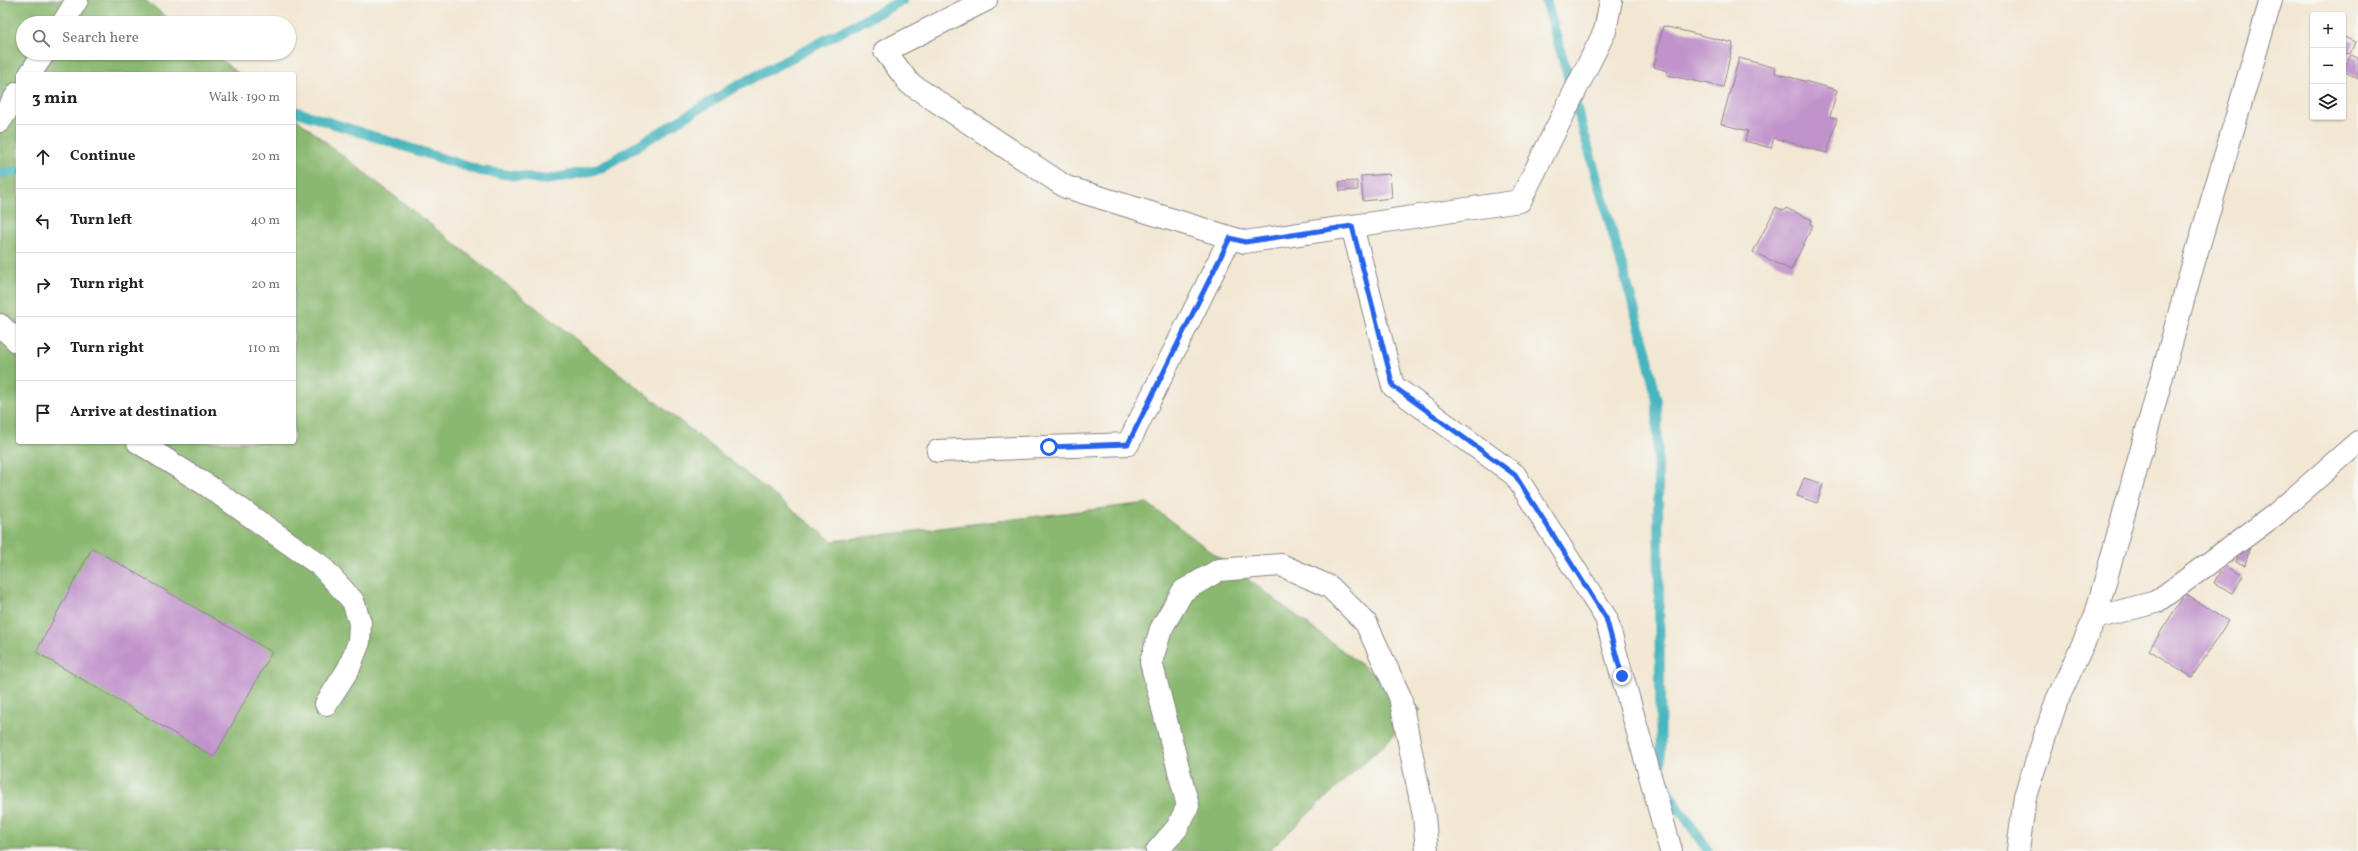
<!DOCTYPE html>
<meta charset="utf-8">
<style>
:root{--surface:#fff;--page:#f6f6f6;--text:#202124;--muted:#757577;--line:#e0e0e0}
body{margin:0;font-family:Vollkorn,serif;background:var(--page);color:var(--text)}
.controls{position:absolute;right:12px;top:12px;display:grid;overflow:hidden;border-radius:4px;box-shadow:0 1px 3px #0004}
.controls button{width:36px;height:36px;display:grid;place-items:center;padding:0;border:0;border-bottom:1px solid var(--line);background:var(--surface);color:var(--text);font:20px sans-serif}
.stop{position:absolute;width:12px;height:12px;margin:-9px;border:3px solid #2563eb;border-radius:50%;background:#fff}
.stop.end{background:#2563eb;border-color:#fff;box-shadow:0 1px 4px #0008}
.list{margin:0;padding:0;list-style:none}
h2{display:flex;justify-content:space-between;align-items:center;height:52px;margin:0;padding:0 16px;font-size:17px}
h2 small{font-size:13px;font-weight:400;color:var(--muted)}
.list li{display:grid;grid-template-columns:26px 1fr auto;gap:12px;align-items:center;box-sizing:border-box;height:64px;padding:0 16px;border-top:1px solid var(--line)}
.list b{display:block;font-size:15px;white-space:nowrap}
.list em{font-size:13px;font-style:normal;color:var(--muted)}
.icon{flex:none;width:22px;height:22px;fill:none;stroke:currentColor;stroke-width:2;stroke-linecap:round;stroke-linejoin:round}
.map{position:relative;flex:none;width:2358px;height:851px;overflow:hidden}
.search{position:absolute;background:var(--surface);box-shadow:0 1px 3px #0004;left:16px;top:16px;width:280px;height:44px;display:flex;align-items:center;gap:10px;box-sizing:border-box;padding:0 14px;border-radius:22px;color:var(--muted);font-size:15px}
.panel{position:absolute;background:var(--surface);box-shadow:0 1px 3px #0004;left:16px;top:72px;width:280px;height:372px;border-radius:4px}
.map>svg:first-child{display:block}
</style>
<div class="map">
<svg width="2358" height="851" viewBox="0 0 2358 851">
<rect width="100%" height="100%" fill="#f6f6f2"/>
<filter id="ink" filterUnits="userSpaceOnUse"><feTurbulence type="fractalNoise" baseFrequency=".025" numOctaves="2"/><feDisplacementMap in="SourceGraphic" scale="8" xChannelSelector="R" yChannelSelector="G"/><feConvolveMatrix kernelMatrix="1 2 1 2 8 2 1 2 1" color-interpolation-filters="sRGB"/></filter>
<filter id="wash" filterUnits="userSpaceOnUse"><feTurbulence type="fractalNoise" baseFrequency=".012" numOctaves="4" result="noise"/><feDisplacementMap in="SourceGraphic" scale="16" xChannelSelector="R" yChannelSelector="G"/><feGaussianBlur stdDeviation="0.9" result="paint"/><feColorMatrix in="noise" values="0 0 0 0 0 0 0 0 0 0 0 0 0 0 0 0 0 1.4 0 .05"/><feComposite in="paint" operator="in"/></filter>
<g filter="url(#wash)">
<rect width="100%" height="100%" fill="#f2e7d3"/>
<!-- forest -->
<path fill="#8ab870" stroke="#566d56" d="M 0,0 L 145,0 L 174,23 L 23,23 L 23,53 L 213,53 L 239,74 L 18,74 L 18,442 L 294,442 L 294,117 L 832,541 L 1147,503 L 1421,710 L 1268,851 L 0,851 Z"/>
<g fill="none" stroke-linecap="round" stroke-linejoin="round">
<!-- stream -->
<path stroke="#46b5bd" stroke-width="10" d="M 1546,0 L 1646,350 L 1657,402 L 1661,772 L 1669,794 L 1708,851
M 294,111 L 481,171 L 547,180 L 599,169 L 735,87 L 903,0
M 0,173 L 18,171"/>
</g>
<g id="blocks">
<!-- building -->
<path fill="#c193cb" d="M 1663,26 L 1733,43 L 1723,87 L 1667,75 L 1668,71 L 1654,67 Z
M 2344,37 L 2355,42 L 2350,54 L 2343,52 Z
M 2351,55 L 2358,58 L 2358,79 L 2343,71 Z
M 1739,58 L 1776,68 L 1775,73 L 1837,90 L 1830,117 L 1837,119 L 1827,153 L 1774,138 L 1771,148 L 1745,141 L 1748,131 L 1721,124 Z
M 1390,174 L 1392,198 L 1363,201 L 1361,176 Z
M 1357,181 L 1358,190 L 1340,191 L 1339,182 Z
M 1776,207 L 1784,211 L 1786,208 L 1812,220 L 1810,224 L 1813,225 L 1791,270 L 1753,252 Z
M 1804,478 L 1823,484 L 1817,503 L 1797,496 Z
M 2241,544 L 2250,546 L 2245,565 L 2236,562 Z
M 92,548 L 272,652 L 214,757 L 36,652 Z
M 2223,565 L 2243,576 L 2233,593 L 2214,583 Z
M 2185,594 L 2228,621 L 2192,677 L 2149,650 Z"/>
</g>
</g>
<g filter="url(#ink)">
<use href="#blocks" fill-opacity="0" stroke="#8a8487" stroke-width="1"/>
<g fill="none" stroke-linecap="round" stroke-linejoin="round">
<!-- minor casing -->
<g stroke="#8a8487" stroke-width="24">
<path id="minor" d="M 986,0 L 885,51 L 909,83 L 1066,187 L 1245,242 L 1520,201 L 1605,31 L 1611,0
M 63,23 L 77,0
M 30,74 L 44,53
M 0,121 L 18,93
M 1352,226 L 1393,386 L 1515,475 L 1606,618 L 1671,851
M 0,325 L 18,342
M 138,442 L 208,486 L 321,566 L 353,601 L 360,623 L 359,642 L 349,668 L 326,704
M 938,451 L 1128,444 L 1230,238
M 2095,618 L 2156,602 L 2276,514 L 2358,442
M 1157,851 L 1177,828 L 1188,806 L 1151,662 L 1161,629 L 1183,591 L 1219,570 L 1281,565 L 1330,587 L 1366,623 L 1400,697 L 1424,816 L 1427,851
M 2018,851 L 2025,796 L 2057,700 L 2095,618 L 2190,275 L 2271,0"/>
</g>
<!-- minor -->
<use href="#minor" stroke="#fff" stroke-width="22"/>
</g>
</g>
<g fill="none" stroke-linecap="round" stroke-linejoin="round" filter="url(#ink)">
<!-- route -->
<path stroke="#2563eb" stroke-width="5" d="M 1049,447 L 1128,444 L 1230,238 L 1245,242 L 1352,226 L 1393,386 L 1515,475 L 1606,618 L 1622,676"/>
</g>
</svg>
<div class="controls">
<button>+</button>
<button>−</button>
<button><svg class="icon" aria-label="layers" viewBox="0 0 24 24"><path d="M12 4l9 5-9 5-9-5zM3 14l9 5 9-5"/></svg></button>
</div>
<div class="stop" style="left:1049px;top:447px"></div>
<div class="stop end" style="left:1622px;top:676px"></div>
<div class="search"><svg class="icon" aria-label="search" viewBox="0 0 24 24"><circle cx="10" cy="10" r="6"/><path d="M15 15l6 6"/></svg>Search here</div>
<section class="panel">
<h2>3 min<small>Walk · 190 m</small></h2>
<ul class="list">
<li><svg class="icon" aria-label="ahead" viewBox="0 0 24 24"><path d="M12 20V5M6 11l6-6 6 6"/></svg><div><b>Continue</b></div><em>20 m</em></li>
<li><svg class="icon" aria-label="left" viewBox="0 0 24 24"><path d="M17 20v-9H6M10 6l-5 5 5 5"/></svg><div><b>Turn left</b></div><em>40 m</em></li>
<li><svg class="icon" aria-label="right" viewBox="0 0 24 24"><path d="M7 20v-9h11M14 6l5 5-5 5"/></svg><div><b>Turn right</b></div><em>20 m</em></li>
<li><svg class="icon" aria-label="right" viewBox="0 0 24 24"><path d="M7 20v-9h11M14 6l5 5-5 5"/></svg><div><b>Turn right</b></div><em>110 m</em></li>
<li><svg class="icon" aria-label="arrive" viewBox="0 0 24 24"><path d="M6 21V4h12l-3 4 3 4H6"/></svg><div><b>Arrive at destination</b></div></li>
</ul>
</section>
</div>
